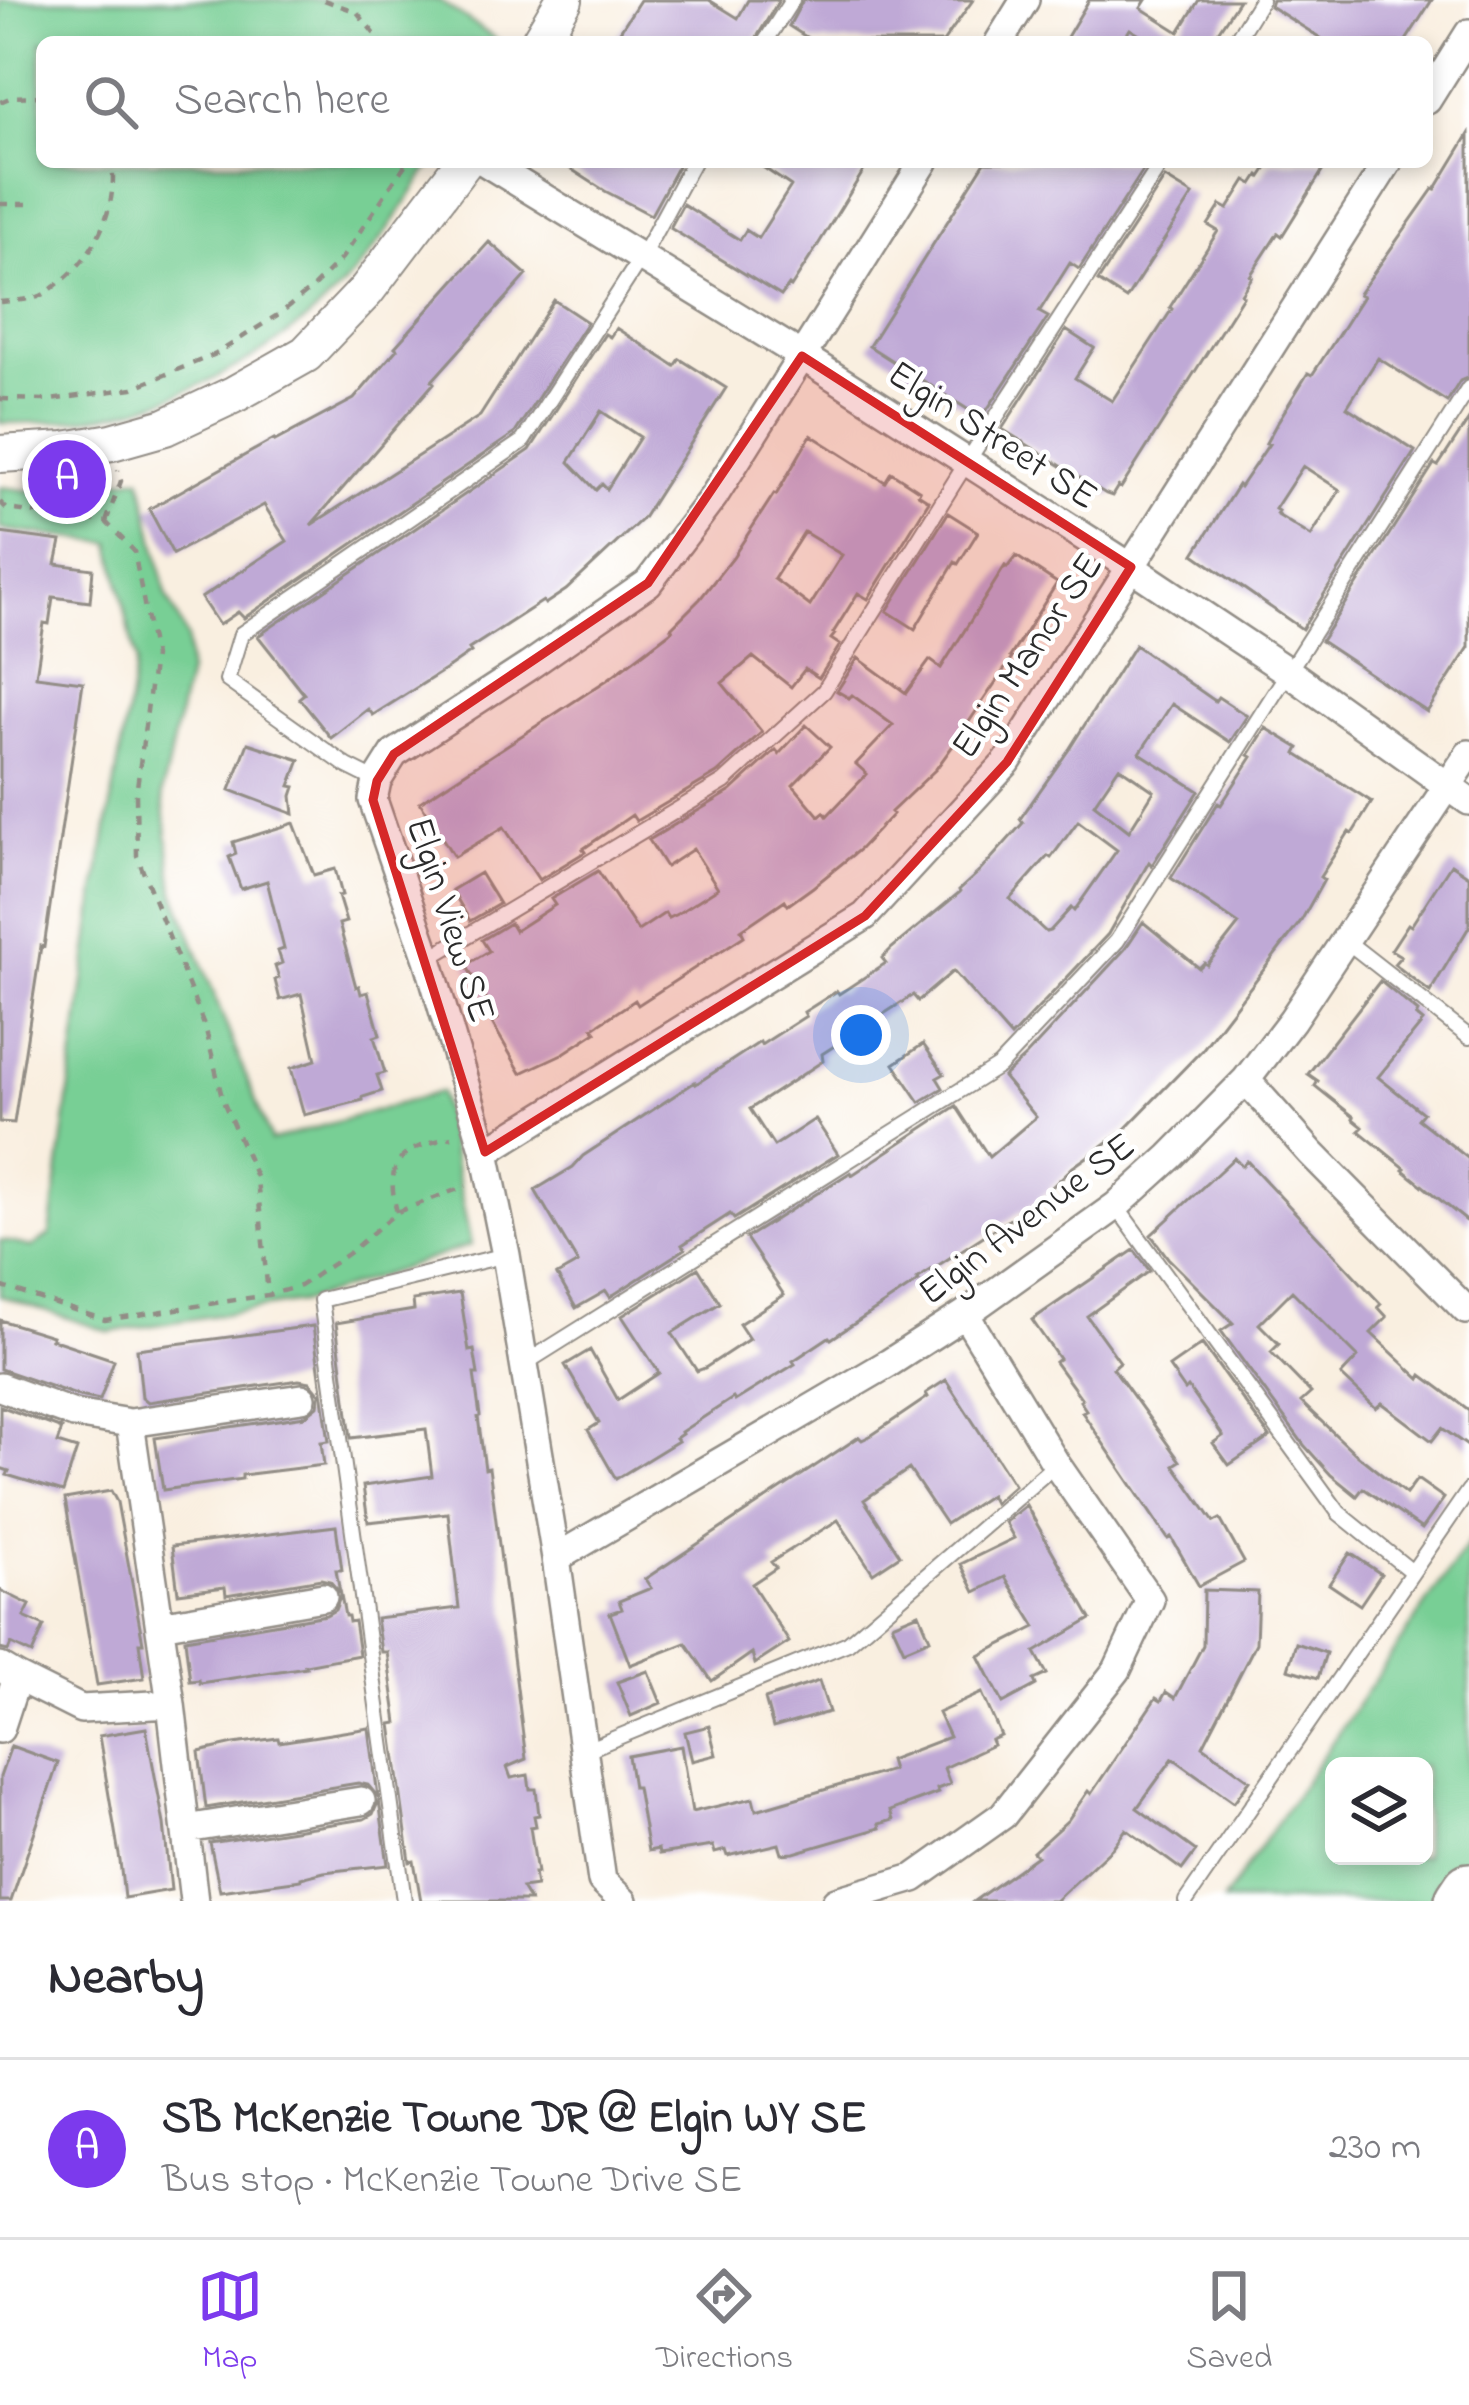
<!DOCTYPE html>
<meta charset="utf-8">
<style>
:root{--surface:#fff;--page:#f7f7f7;--text:#2b2b33;--muted:#7c7c81;--line:#e1e1e2;--accent:#7c3aed}
body{margin:0;font-family:"Indie Flower",sans-serif;background:var(--page);color:var(--text)}
.controls{position:absolute;right:36px;bottom:36px;display:grid;overflow:hidden;border-radius:18px;box-shadow:0 6px 18px #0003}
.controls button{width:108px;height:108px;display:grid;place-items:center;padding:0;border:0;border-bottom:3px solid var(--line);background:var(--surface);color:var(--text);font:60px sans-serif}
.you{position:absolute;left:861px;top:1035px;width:42px;height:42px;margin:-30px;border:9px solid #fff;border-radius:50%;background:#1a73e8;box-shadow:0 0 0 18px #1a73e833}
.badge{display:grid;place-items:center;width:78px;height:78px;border-radius:50%;background:var(--accent);color:#fff;font-size:39px;font-weight:700}
.pin{position:absolute;translate:-50% -50%;border:6px solid #fff;box-shadow:0 3px 12px #0006}
.list{margin:0;padding:0;list-style:none}
h2{display:flex;justify-content:space-between;align-items:center;height:156px;margin:0;padding:0 48px;font-size:51px}
h2 small{font-size:39px;font-weight:400;color:var(--muted)}
.list li{display:grid;grid-template-columns:78px 1fr auto;gap:36px;align-items:center;box-sizing:border-box;height:180px;padding:0 48px;border-top:3px solid var(--line)}
.list b{display:block;font-size:45px;white-space:nowrap}
.list p{margin:0;font-size:39px;white-space:nowrap;color:var(--muted)}
.list em{font-size:39px;font-style:normal;color:var(--muted)}
.icon{flex:none;width:66px;height:66px;fill:none;stroke:currentColor;stroke-width:2;stroke-linecap:round;stroke-linejoin:round}
.map{position:relative;flex:none;width:1469px;height:1901px;overflow:hidden}
.search{position:absolute;background:var(--surface);box-shadow:0 6px 18px #0003;left:36px;right:36px;top:36px;height:132px;display:flex;align-items:center;gap:30px;box-sizing:border-box;padding:0 42px;border-radius:18px;color:var(--muted);font-size:45px}
.sheet{height:336px;background:var(--surface)}
nav{display:flex;justify-content:space-around;align-items:center;box-sizing:border-box;height:168px;border-top:3px solid var(--line);background:var(--surface);font-size:33px;color:var(--muted)}
nav a{display:grid;justify-items:center;gap:6px}
nav .on{color:var(--accent)}
.map>svg:first-child{display:block}
</style>
<div class="map">
<svg width="1469" height="1901" viewBox="0 0 1469 1901">
<rect width="100%" height="100%" fill="#fff"/>
<filter id="ink" filterUnits="userSpaceOnUse"><feTurbulence type="fractalNoise" baseFrequency=".00833" numOctaves="2"/><feDisplacementMap in="SourceGraphic" scale="24" xChannelSelector="R" yChannelSelector="G"/><feConvolveMatrix kernelMatrix="1 2 1 2 8 2 1 2 1" color-interpolation-filters="sRGB"/></filter>
<filter id="wash" filterUnits="userSpaceOnUse"><feTurbulence type="fractalNoise" baseFrequency=".004" numOctaves="4" result="noise"/><feDisplacementMap in="SourceGraphic" scale="48" xChannelSelector="R" yChannelSelector="G"/><feGaussianBlur stdDeviation="2.7" result="paint"/><feColorMatrix in="noise" values="0 0 0 0 0 0 0 0 0 0 0 0 0 0 0 0 0 1.4 0 .05"/><feComposite in="paint" operator="in"/></filter>
<g filter="url(#wash)">
<rect width="100%" height="100%" fill="#f9efe0"/>
<!-- green -->
<path fill="#78cf95" stroke="#527d60" stroke-width="3" fill-rule="evenodd" d="M 0,0 L 438,0 L 500,42 L 42,42 L 42,162 L 433,162 C 402,208 374,256 334,295 C 281,347 208,388 137,408 C 92,421 46,423 0,423 Z
M 141,477 L 166,594 L 187,638 L 188,672 L 162,792 L 174,891 L 271,1141 L 440,1092 L 471,1245 L 306,1301 L 110,1332 L 0,1296 L 0,1240 L 32,1247 L 50,1235 L 96,891 L 136,662 L 111,543 L 0,529 L 0,487 L 41,492 Z
M 1469,1542 L 1469,1901 L 1223,1901 ZM 1334,1766 L 1424,1766 L 1424,1856 L 1334,1856 Z"/>
<g id="blocks">
<!-- building -->
<path fill="#bfa9d6" fill-rule="evenodd" d="M 640,0 L 709,0 L 738,18 L 748,0 L 779,0 L 754,42 L 613,42 Z
M 803,0 L 973,0 L 943,42 L 814,42 L 789,26 Z
M 1089,0 L 1146,0 L 1141,8 L 1179,32 L 1199,0 L 1239,0 L 1211,42 L 1151,42 L 1130,29 L 1122,42 L 1064,42 Z
M 1272,0 L 1432,0 L 1405,42 L 1327,42 L 1270,6 Z
M 1469,134 L 1469,377 L 1460,381 L 1447,402 L 1378,358 L 1347,407 L 1415,451 L 1302,629 L 1194,554 L 1238,485 L 1240,487 L 1269,444 L 1266,443 L 1277,423 L 1308,373 L 1312,375 L 1337,337 L 1363,296 L 1359,294 L 1433,189 L 1435,190 ZM 1303,466 L 1340,490 L 1311,536 L 1276,514 L 1278,511 L 1275,509 Z
M 560,162 L 680,162 L 651,215 L 605,191 Z
M 755,162 L 869,162 L 813,253 L 791,287 L 789,285 L 781,296 L 670,228 L 683,204 L 740,240 L 746,230 L 758,238 L 791,186 Z
M 985,162 L 1140,162 L 1146,166 L 1079,269 L 1070,263 L 1039,312 L 1048,317 L 983,416 L 976,412 L 975,414 L 869,346 Z
M 1271,162 L 1328,162 L 1282,236 L 1278,233 L 1250,276 L 1252,277 L 1241,294 L 1243,296 L 1121,488 L 1118,486 L 1112,496 L 1106,494 L 1002,429 L 1066,330 L 1094,348 L 1075,378 L 1112,401 L 1172,309 L 1170,307 L 1218,231 L 1208,225 L 1221,205 L 1228,209 L 1246,180 L 1253,184 L 1259,175 L 1261,177 Z
M 1165,178 L 1193,195 L 1126,299 L 1098,281 Z
M 489,242 L 527,275 L 432,381 L 434,383 L 311,525 L 480,416 L 554,300 L 587,322 L 515,433 L 244,618 L 238,612 L 219,625 L 201,598 L 287,541 L 264,505 L 173,554 L 149,509 L 274,439 L 275,441 L 354,399 L 397,349 L 395,347 Z
M 616,328 L 675,366 L 680,359 L 726,388 L 643,518 L 566,590 L 545,604 L 543,601 L 469,649 L 471,652 L 451,666 L 373,715 L 368,709 L 331,738 L 299,698 L 304,694 L 258,636 L 530,450 L 605,334 L 610,337 ZM 601,411 L 640,437 L 607,489 L 602,484 L 596,490 L 569,462 Z
M 1469,419 L 1469,647 L 1427,712 L 1321,641 L 1434,464 L 1438,466 Z
M 811,435 L 885,482 L 891,472 L 920,491 L 918,494 L 929,501 L 868,599 L 858,593 L 833,633 L 835,634 L 831,639 L 840,645 L 819,678 L 805,669 L 791,687 L 753,657 L 722,683 L 762,732 L 717,773 L 636,821 L 632,815 L 583,849 L 585,852 L 539,880 L 504,827 L 454,857 L 420,802 L 607,680 L 673,630 L 671,628 L 700,599 L 733,557 L 774,494 L 776,495 ZM 804,532 L 842,555 L 810,606 L 774,579 Z
M 948,513 L 978,532 L 958,564 L 955,562 L 915,629 L 887,611 Z
M 0,533 L 61,541 L 56,564 L 93,569 L 90,602 L 53,597 L 49,624 L 44,623 L 36,676 L 83,682 L 44,947 L 41,946 L 14,1123 L 0,1122 Z
M 1016,556 L 1057,583 L 1010,657 L 1012,658 L 952,747 L 936,769 L 891,812 L 893,814 L 860,849 L 813,887 L 788,905 L 785,900 L 741,930 L 744,936 L 638,1005 L 635,1000 L 593,1028 L 596,1032 L 564,1053 L 521,1073 L 492,1023 L 498,1019 L 466,965 L 489,951 L 482,940 L 510,923 L 515,931 L 555,905 L 551,899 L 598,871 L 638,931 L 665,913 L 668,918 L 677,914 L 718,888 L 693,849 L 666,867 L 649,840 L 731,791 L 776,750 L 779,754 L 806,725 L 830,747 L 793,785 L 819,816 L 824,812 L 827,816 L 867,774 L 856,764 L 893,725 L 852,695 L 849,698 L 837,691 L 858,658 L 906,693 L 930,660 L 941,668 L 1005,566 L 1007,568 Z
M 1135,645 L 1215,701 L 1218,697 L 1247,716 L 1230,742 L 1172,704 L 1140,753 L 1199,791 L 1152,865 L 1149,862 L 1108,934 L 1011,1037 L 953,971 L 918,1001 L 913,995 L 822,1054 L 823,1061 L 750,1109 L 774,1146 L 815,1119 L 838,1154 L 734,1219 L 730,1214 L 682,1245 L 685,1249 L 610,1297 L 606,1291 L 576,1308 L 557,1275 L 578,1263 L 535,1190 L 573,1167 L 583,1156 L 695,1082 L 696,1084 L 760,1042 L 761,1045 L 806,1016 L 804,1012 L 837,991 L 839,994 L 886,963 L 882,958 L 892,948 L 960,892 L 959,890 L 980,871 L 1023,823 L 1020,819 L 1070,748 ZM 1119,767 L 1154,791 L 1129,831 L 1094,804 ZM 1078,821 L 1117,850 L 1074,911 L 1071,908 L 1050,931 L 1046,932 L 1010,899 L 1048,856 L 1051,858 Z
M 1266,728 L 1299,748 L 1296,754 L 1372,802 L 1352,834 L 1349,832 L 1320,877 L 1324,880 L 1301,921 L 1202,1050 L 1122,1132 L 1073,1167 L 1036,1202 L 917,1279 L 919,1281 L 831,1339 L 829,1337 L 793,1361 L 795,1364 L 735,1401 L 733,1398 L 681,1432 L 682,1434 L 676,1438 L 678,1441 L 616,1479 L 588,1430 L 599,1423 L 565,1365 L 590,1350 L 618,1400 L 659,1373 L 622,1316 L 698,1268 L 720,1303 L 672,1333 L 697,1371 L 705,1368 L 749,1339 L 739,1324 L 784,1295 L 746,1238 L 851,1172 L 852,1175 L 956,1106 L 989,1157 L 1036,1117 L 1003,1077 L 1026,1056 L 1125,949 L 1143,922 L 1199,968 L 1204,963 L 1207,965 L 1239,924 L 1171,878 L 1218,803 L 1221,805 L 1252,757 L 1249,755 Z
M 248,743 L 300,760 L 290,786 L 295,787 L 292,796 L 294,814 L 230,790 Z
M 294,823 L 314,875 L 335,869 L 342,895 L 338,896 L 346,922 L 339,924 L 356,987 L 359,986 L 361,994 L 368,992 L 380,1035 L 374,1037 L 385,1073 L 377,1075 L 382,1091 L 363,1097 L 363,1100 L 304,1115 L 291,1068 L 316,1060 L 301,994 L 280,1000 L 275,980 L 279,978 L 275,966 L 282,963 L 278,951 L 284,949 L 267,881 L 241,889 L 229,857 L 236,854 L 233,842 Z
M 1451,864 L 1469,876 L 1469,927 L 1430,992 L 1394,964 L 1401,956 L 1391,950 L 1408,924 L 1411,926 Z
M 480,873 L 499,904 L 470,921 L 452,890 Z
M 1380,981 L 1418,1012 L 1416,1016 L 1423,1022 L 1378,1077 L 1423,1113 L 1418,1119 L 1469,1159 L 1469,1223 L 1403,1170 L 1405,1168 L 1359,1131 L 1363,1127 L 1353,1119 L 1354,1117 L 1315,1086 L 1318,1081 L 1308,1074 Z
M 923,1044 L 944,1074 L 937,1078 L 943,1088 L 920,1102 L 894,1064 Z
M 1234,1158 L 1242,1166 L 1247,1161 L 1381,1304 L 1378,1307 L 1387,1317 L 1371,1333 L 1420,1379 L 1422,1375 L 1469,1410 L 1469,1447 L 1442,1428 L 1432,1441 L 1382,1403 L 1376,1408 L 1341,1375 L 1358,1357 L 1292,1291 L 1259,1324 L 1279,1344 L 1271,1352 L 1311,1393 L 1301,1402 L 1357,1455 L 1406,1494 L 1417,1479 L 1444,1498 L 1422,1529 L 1363,1488 L 1357,1496 L 1331,1475 L 1304,1445 L 1221,1331 L 1233,1323 L 1168,1258 L 1151,1235 Z
M 1134,1250 L 1150,1271 L 1087,1316 L 1120,1362 L 1113,1368 L 1180,1461 L 1174,1465 L 1214,1522 L 1220,1519 L 1244,1562 L 1199,1586 L 1171,1537 L 1168,1539 L 1082,1412 L 1086,1410 L 1080,1401 L 1082,1399 L 1055,1362 L 1059,1359 L 1032,1320 Z
M 460,1293 L 469,1351 L 474,1350 L 478,1374 L 474,1374 L 480,1416 L 478,1417 L 485,1469 L 489,1468 L 493,1497 L 526,1759 L 507,1767 L 511,1778 L 528,1775 L 530,1789 L 536,1789 L 539,1815 L 534,1816 L 536,1826 L 530,1827 L 537,1873 L 534,1873 L 536,1886 L 522,1888 L 530,1901 L 421,1901 L 414,1861 L 410,1862 L 391,1724 L 397,1723 L 387,1652 L 381,1652 L 376,1618 L 459,1608 L 448,1513 L 368,1522 L 363,1486 L 432,1476 L 426,1429 L 351,1438 L 336,1323 L 414,1310 L 413,1300 Z
M 0,1320 L 52,1336 L 51,1339 L 114,1360 L 100,1400 L 79,1396 L 0,1369 Z
M 313,1326 L 329,1441 L 321,1442 L 324,1465 L 242,1475 L 242,1479 L 163,1490 L 155,1438 L 305,1416 L 318,1406 L 320,1394 L 310,1382 L 299,1380 L 148,1402 L 142,1397 L 137,1349 Z
M 1202,1344 L 1270,1437 L 1229,1465 L 1213,1443 L 1223,1436 L 1188,1387 L 1185,1390 L 1169,1367 Z
M 946,1380 L 1014,1485 L 994,1503 L 990,1495 L 946,1524 L 909,1469 L 864,1500 L 900,1555 L 873,1573 L 838,1520 L 771,1562 L 776,1568 L 752,1584 L 789,1642 L 755,1664 L 752,1653 L 712,1681 L 686,1643 L 630,1665 L 610,1613 L 622,1609 L 619,1601 L 651,1588 L 645,1579 L 859,1437 L 862,1440 L 872,1435 L 928,1397 L 926,1393 Z
M 0,1406 L 62,1429 L 57,1443 L 77,1449 L 63,1492 L 7,1475 L 9,1471 L 0,1468 Z
M 111,1491 L 117,1502 L 143,1643 L 139,1643 L 144,1678 L 97,1685 L 65,1499 Z
M 1026,1505 L 1091,1619 L 1035,1652 L 1047,1674 L 1034,1680 L 1036,1685 L 1003,1703 L 979,1656 L 1036,1627 L 1005,1577 L 975,1592 L 961,1564 L 1014,1538 L 1005,1522 Z
M 336,1526 L 342,1570 L 336,1570 L 340,1593 L 330,1581 L 321,1579 L 226,1595 L 225,1587 L 178,1593 L 172,1546 Z
M 1350,1553 L 1381,1574 L 1360,1605 L 1329,1584 Z
M 0,1590 L 30,1605 L 24,1617 L 44,1626 L 32,1654 L 11,1644 L 8,1651 L 0,1649 Z
M 1204,1590 L 1258,1592 L 1256,1643 L 1203,1746 L 1250,1780 L 1234,1802 L 1173,1758 L 1137,1808 L 1196,1851 L 1182,1870 L 1126,1829 L 1113,1847 L 1055,1901 L 974,1901 L 1037,1856 L 1033,1852 L 1068,1820 L 1088,1791 L 1091,1794 L 1156,1698 L 1161,1701 L 1166,1692 L 1175,1698 L 1203,1645 Z
M 341,1595 L 345,1616 L 348,1616 L 349,1622 L 354,1621 L 359,1655 L 305,1665 L 306,1667 L 200,1683 L 199,1680 L 190,1681 L 185,1639 L 326,1615 L 335,1610 Z
M 919,1613 L 930,1639 L 904,1650 L 892,1624 Z
M 1296,1643 L 1326,1653 L 1318,1678 L 1288,1669 Z
M 648,1671 L 661,1703 L 631,1716 L 617,1682 Z
M 819,1681 L 829,1712 L 773,1728 L 765,1699 Z
M 982,1693 L 1001,1736 L 991,1740 L 993,1745 L 944,1768 L 950,1784 L 937,1789 L 938,1793 L 890,1811 L 893,1820 L 879,1824 L 880,1828 L 794,1853 L 782,1854 L 779,1844 L 728,1856 L 726,1850 L 715,1853 L 713,1846 L 659,1854 L 658,1849 L 648,1851 L 637,1787 L 633,1787 L 628,1756 L 681,1746 L 692,1812 L 753,1798 L 756,1810 L 892,1770 L 889,1760 L 949,1737 L 938,1713 Z
M 709,1726 L 716,1755 L 692,1761 L 685,1732 Z
M 146,1728 L 164,1824 L 171,1890 L 124,1898 L 120,1861 L 99,1736 Z
M 369,1728 L 378,1797 L 368,1785 L 358,1783 L 206,1808 L 199,1752 L 234,1744 L 278,1738 L 279,1742 Z
M 11,1746 L 58,1763 L 11,1901 L 0,1901 L 0,1777 Z
M 379,1800 L 388,1865 L 324,1872 L 301,1878 L 301,1880 L 220,1891 L 210,1843 L 364,1819 L 373,1814 Z"/>
</g>
</g>
<g filter="url(#ink)">
<use href="#blocks" fill-opacity="0" stroke="#928d86" stroke-width="3"/>
<g fill="none" stroke-linecap="round" stroke-linejoin="round">
<!-- service casing -->
<g stroke="#928d86" stroke-width="18">
<path id="service" d="M 765,42 L 792,0
M 1235,42 L 1261,0
M 377,781 L 347,766 L 227,680 L 241,634 L 523,441 L 641,258 L 693,162
M 1345,940 L 1469,1037
M 428,959 L 724,782 L 824,691 L 967,462 L 1162,162
M 1116,1206 L 1339,1513 L 1412,1572
M 524,1364 L 999,1066 L 1117,941 L 1469,388
M 584,1751 L 848,1643 L 1056,1464
M 404,1901 L 321,1300 L 506,1255
M 1186,1901 L 1469,1490"/>
</g>
<!-- minor casing -->
<g stroke="#928d86" stroke-width="32">
<path id="minor" d="M 999,42 L 1025,0
M 1427,100 L 1469,33
M 485,162 L 802,356 L 1131,567 L 1290,673 L 1469,801
M 1246,1080 L 1311,1153 L 1466,1310
M 485,1152 L 865,916 L 1007,762 L 1388,162
M 0,1387 L 74,1414 L 130,1423 L 171,1704 L 81,1709 L 17,1677
M 130,1423 L 302,1398
M 556,1558 L 889,1363 L 965,1314 L 1116,1206 L 1170,1157 L 1246,1080 L 1292,1020 L 1469,754
M 160,1625 L 323,1597
M 0,1667 L 17,1677 L 0,1729
M 171,1704 L 194,1901
M 186,1829 L 361,1801
M 623,1901 L 602,1881 L 556,1558 L 506,1255 L 485,1152 L 428,959 L 373,800 L 377,781 L 394,754 L 529,666 L 648,583 L 714,496 L 924,162
M 836,1901 L 914,1878 L 1003,1815 L 1117,1670 L 1150,1600 L 1056,1464 L 965,1314"/>
</g>
<!-- tertiary casing -->
<g stroke="#928d86" stroke-width="40">
<path id="tertiary" d="M 539,42 L 564,0
M 0,454 L 65,450 L 112,442 L 165,427 L 235,394 L 306,354 L 366,291 L 464,162"/>
</g>
<!-- motorway casing -->
<g stroke="#928d86" stroke-width="56">
<path id="motorway" d="M 1461,1901 L 1469,1889"/>
</g>
<!-- path -->
<path stroke="#928d86" stroke-width="4.5" stroke-dasharray="9 9" stroke-linecap="butt" d="M 324,0 L 357,12 L 381,42
M 491,42 L 493,40
M 0,102 L 12,97 L 42,96
M 0,204 L 33,204
M 0,302 C 12,301 26,300 38,297 C 47,294 54,286 62,281 C 96,254 118,206 112,162
M 0,399 L 51,400 L 133,388 L 216,354 L 279,314 L 311,289 L 342,258 L 407,162
M 0,502 L 7,509 L 106,522 L 134,551 L 154,657 L 136,795 L 137,856 L 206,1030 L 223,1101 L 257,1179 L 268,1295
M 106,522 L 121,481 L 118,470
M 397,1212 C 383,1158 403,1149 452,1137
M 0,1286 L 105,1320 L 268,1295 L 300,1286 L 350,1252 L 397,1212 L 466,1186"/>
<!-- service -->
<use href="#service" stroke="#fff" stroke-width="14"/>
<!-- minor -->
<use href="#minor" stroke="#fff" stroke-width="27"/>
<!-- tertiary -->
<use href="#tertiary" stroke="#fff" stroke-width="36"/>
<!-- motorway -->
<use href="#motorway" stroke="#fff" stroke-width="51"/>
</g>
</g>
<!-- marked area -->
<path fill="#d62828" fill-opacity="0.2" stroke="#d62828" stroke-width="9" stroke-linejoin="round" d="M 802,356 L 1131,567 L 1007,762 L 865,916 L 485,1152 L 373,800 L 377,781 L 394,754 L 648,583 Z"/>
<g text-anchor="middle" stroke-width="9" stroke-linejoin="round" paint-order="stroke">
<!-- street labels -->
<g font-size="39" fill="#2b2b2b" stroke="#fff">
<text transform="translate(994 433) rotate(33)" y="14">Elgin Street SE</text>
<text transform="translate(1025 654) rotate(-56)" y="14">Elgin Manor SE</text>
<text transform="translate(453 919) rotate(72)" y="14">Elgin View SE</text>
<text transform="translate(1025 1217) rotate(-37)" y="14">Elgin Avenue SE</text>
</g>
</g>
</svg>
<div class="controls">
<button><svg class="icon" aria-label="layers" viewBox="0 0 24 24"><path d="M12 4l9 5-9 5-9-5zM3 14l9 5 9-5"/></svg></button>
</div>
<div class="you"></div>
<div class="pin badge" style="left:67px;top:479px">A</div>
<div class="search"><svg class="icon" aria-label="search" viewBox="0 0 24 24"><circle cx="10" cy="10" r="6"/><path d="M15 15l6 6"/></svg>Search here</div>
</div>
<section class="sheet">
<h2>Nearby<small></small></h2>
<ul class="list">
<li><span class="badge">A</span><div><b>SB McKenzie Towne DR @ Elgin WY SE</b><p>Bus stop · McKenzie Towne Drive SE</p></div><em>230 m</em></li>
</ul>
</section>
<nav>
<a class="on"><svg class="icon" aria-label="map" viewBox="0 0 24 24"><path d="M3 6l6-2 6 2 6-2v14l-6 2-6-2-6 2zM9 4v14M15 6v14"/></svg>Map</a>
<a><svg class="icon" aria-label="directions" viewBox="0 0 24 24"><path d="M12 3l9 9-9 9-9-9zM9 14v-3h6M13 9l2 2-2 2"/></svg>Directions</a>
<a><svg class="icon" aria-label="saved" viewBox="0 0 24 24"><path d="M7 4h10v16l-5-4-5 4z"/></svg>Saved</a>
</nav>
